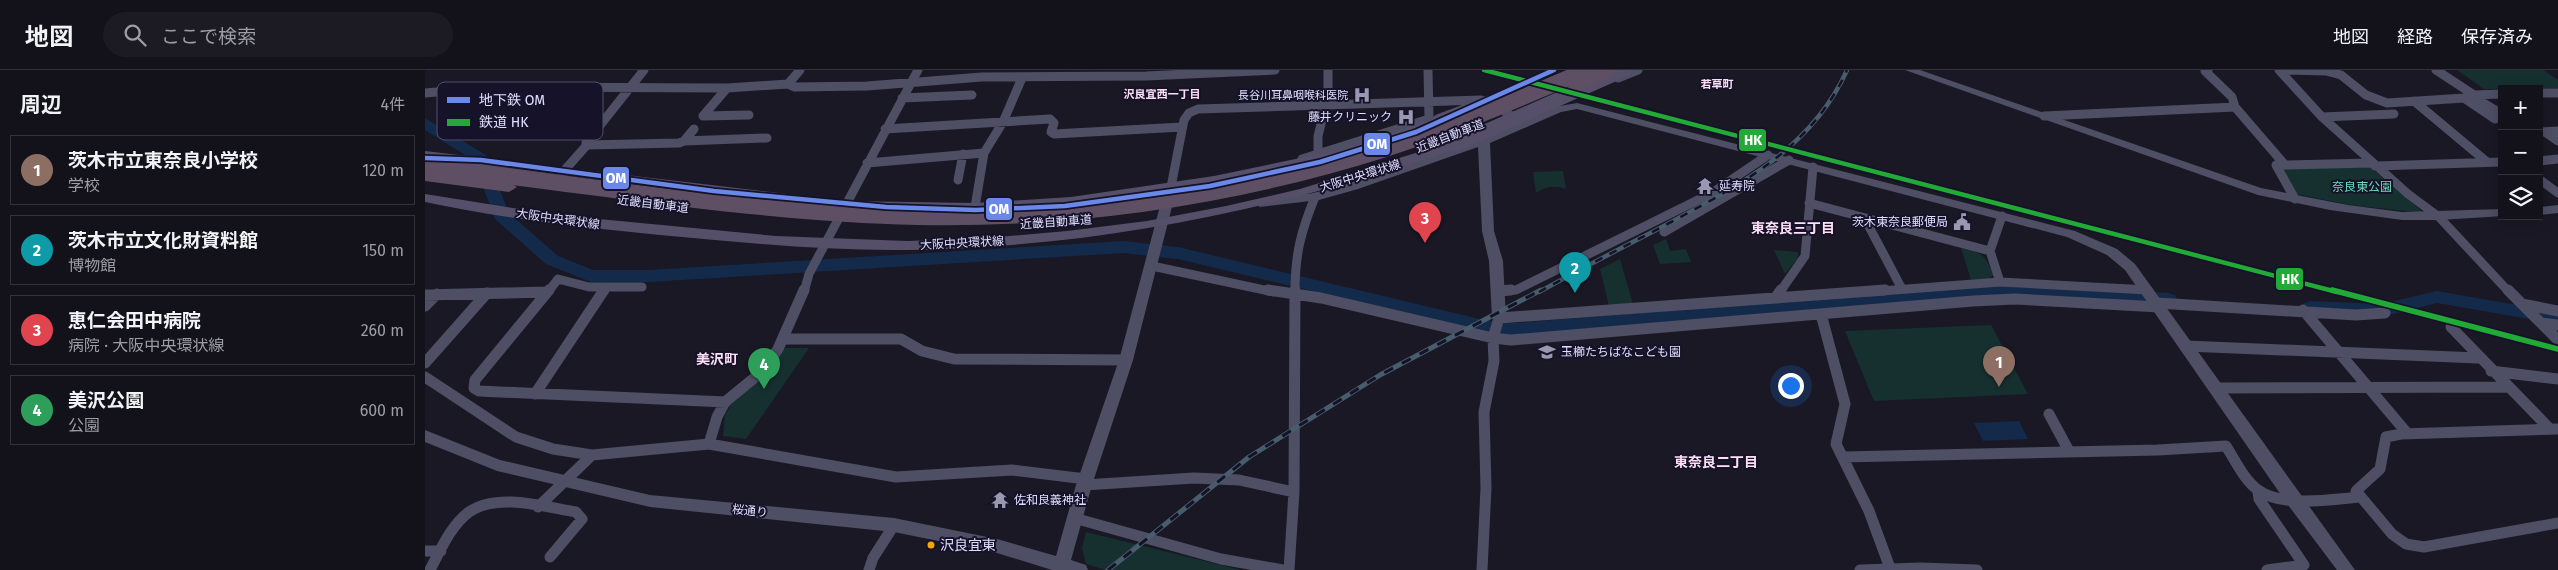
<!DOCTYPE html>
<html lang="ja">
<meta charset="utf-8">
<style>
:root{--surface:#13121b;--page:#1c1b24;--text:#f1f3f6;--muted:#9d9ea3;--line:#32323a;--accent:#0b8043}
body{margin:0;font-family:"Fira Sans","Noto Sans JP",sans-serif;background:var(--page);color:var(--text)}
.controls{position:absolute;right:15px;top:15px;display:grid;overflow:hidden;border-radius:0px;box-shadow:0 2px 12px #0003}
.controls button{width:45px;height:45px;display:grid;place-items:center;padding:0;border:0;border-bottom:1px solid var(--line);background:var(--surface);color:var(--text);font:25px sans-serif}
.you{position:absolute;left:1365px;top:315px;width:18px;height:18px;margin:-12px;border:4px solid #fff;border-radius:50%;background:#1a73e8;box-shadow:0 0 0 8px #1a73e833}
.badge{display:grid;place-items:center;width:32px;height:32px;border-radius:50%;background:var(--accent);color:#fff;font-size:16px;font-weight:700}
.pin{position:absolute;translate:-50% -41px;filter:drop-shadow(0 1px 2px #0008)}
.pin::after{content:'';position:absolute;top:26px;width:18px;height:15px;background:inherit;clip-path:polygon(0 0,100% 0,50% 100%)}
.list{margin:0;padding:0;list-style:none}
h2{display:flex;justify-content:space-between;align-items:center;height:65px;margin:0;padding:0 20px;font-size:21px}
h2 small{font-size:16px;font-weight:400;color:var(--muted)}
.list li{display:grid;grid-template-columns:32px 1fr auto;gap:15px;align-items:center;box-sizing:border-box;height:70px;margin:0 10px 10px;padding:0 10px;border:1px solid var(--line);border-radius:0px}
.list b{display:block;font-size:19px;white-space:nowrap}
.list p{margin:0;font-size:16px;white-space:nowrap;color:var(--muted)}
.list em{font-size:16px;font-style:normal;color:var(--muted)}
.icon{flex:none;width:28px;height:28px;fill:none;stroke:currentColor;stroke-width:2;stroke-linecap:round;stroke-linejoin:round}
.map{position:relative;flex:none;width:2133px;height:500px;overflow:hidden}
header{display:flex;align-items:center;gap:30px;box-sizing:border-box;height:70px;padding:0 25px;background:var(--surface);border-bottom:1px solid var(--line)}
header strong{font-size:24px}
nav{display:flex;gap:28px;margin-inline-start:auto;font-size:18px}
.search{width:350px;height:45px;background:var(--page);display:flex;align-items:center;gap:12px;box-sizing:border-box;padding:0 18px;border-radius:28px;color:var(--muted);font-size:19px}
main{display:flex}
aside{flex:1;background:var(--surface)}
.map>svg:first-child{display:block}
</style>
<header>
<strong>地図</strong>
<div class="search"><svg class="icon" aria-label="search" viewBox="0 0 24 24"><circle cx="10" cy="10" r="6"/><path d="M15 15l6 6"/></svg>ここで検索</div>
<nav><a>地図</a><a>経路</a><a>保存済み</a></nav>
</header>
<main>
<aside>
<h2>周辺<small>4件</small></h2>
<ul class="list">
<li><span class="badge" style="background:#8d6e63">1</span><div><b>茨木市立東奈良小学校</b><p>学校</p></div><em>120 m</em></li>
<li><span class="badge" style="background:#0f9aa8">2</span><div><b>茨木市立文化財資料館</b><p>博物館</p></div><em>150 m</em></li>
<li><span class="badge" style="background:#e0444e">3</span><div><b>恵仁会田中病院</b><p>病院 · 大阪中央環状線</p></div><em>260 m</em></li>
<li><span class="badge" style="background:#2e9e5b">4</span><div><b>美沢公園</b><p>公園</p></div><em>600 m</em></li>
</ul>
</aside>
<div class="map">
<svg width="2133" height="500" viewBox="0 0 2133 500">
<rect width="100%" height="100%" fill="#191824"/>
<!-- green -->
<path fill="#163030" d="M 2032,0 L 2118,0 L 2133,10 L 2133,18 L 2059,19 Z
M 1945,97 L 1999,143 L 1925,135 L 1872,124 L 1857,99 Z
M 1138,101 L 1141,119 C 1130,115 1121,116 1111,123 L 1108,102 Z
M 1241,169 L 1245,181 L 1261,179 L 1266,192 L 1235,194 L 1228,175 Z
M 1536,178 C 1557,183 1560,184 1568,204 L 1565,209 L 1546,210 Z
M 1349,180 L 1373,182 L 1373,188 L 1360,204 Z
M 1195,189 L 1208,234 L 1184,236 L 1175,199 Z
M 1566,255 L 1603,324 L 1449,331 L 1420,261 Z
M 360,278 L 384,278 L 321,369 L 298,366 L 300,345 L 309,330 L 347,298 Z
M 661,462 L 816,500 L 681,500 L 661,494 L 657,478 Z"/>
<!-- water -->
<path fill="#132a4b" d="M 1594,351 L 1603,369 L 1558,371 L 1549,353 Z"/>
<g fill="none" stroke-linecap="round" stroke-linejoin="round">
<!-- river -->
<path fill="#132a4b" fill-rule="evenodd" d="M 0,48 L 61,85 L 84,143 L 133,186 L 168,200 L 224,200 L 699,171 L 753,177 L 1059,250 L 1090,253 L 1581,214 L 1743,223 L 1750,225 L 1752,229 L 1750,233 L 1743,235 L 1581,226 L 1090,265 L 1059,262 L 753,189 L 699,183 L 224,212 L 166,212 L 121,194 L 70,149 L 48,90 L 0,60 Z
M 2012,221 L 2133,242 L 2133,254 L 2012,233 L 1957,247 L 1886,243 L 1879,241 L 1877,237 L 1879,233 L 1886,231 L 1957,234 Z"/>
<!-- minor-far1 -->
<path stroke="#4e4e65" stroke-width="9" d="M 1783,0 L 1780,1 L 1807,27 L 1810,37 L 1860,95 L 1947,93
M 1854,0 L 1897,47 L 1983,124 L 2014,147 L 2084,222
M 1860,0 L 1901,1 L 1916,5 L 1941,25 L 1962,33 L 2039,28 L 2049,25
M 2011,0 L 2049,25 L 2077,24
M 1193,8 L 1213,0
M 363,14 L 375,0
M 302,18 L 278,46 L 324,45
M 0,23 L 69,17 L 302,18 L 363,14 L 370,17 L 442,16 L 557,7 L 721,6 L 850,0
M 2114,23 L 2133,23
M 2047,26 L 2077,44
M 477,28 L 547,25
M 2039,28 L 2070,49
M 1989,31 L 2062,92
M 1619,46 L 1810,37
M 1897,47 L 1969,44
M 460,59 L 625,49 L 629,53 L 626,62 L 629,64 L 757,57
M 2114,62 L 2133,61
M 2120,62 L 2133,71
M 259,71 L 342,68
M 162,75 L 254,73 L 259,71 L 269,59
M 893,84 L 893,66 L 903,27 L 903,0
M 877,89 L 1004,49 L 1003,0
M 2114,91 L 2133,89
M 442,93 L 559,83
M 1860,95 L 1851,95 L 1870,129
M 1950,96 L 2077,92
M 137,103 L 162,75 L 161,73 L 219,0
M 2114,109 L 2133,123
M 533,110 L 538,84
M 746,117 L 759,50 L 764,43 L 773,39 L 1056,30 L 1067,33 L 1094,51
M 1384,133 L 1565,181
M 550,137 L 559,83 L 578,52 L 597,8
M 1440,149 L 1477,219
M 1239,162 L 1364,90
M 727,196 L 849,222
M 1575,212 L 1565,181 L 1577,146
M 1073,221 L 1091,220 L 1287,123 L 1343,85
M 123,222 L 133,209 L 164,217 L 217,217
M 178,222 L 180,218
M 379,222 L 384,204 L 493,0
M 870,222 C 870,184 876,161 890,127
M 1355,222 L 1380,186 L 1388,97
M 1443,222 L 1575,212 L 1723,220"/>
<!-- minor -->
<path stroke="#4e4e65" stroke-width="11" d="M 124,220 L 50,310 L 49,318 L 54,321 L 301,332
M 843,220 L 896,228 L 1068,268 L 1086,270 L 1548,231 L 1590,229 L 1734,237
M 2083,220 L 2133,270
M 1073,221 L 1086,220
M 0,225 L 120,222
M 1351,227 L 1356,220
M 1732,233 L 1931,245 L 1960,243
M 2097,234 L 2133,241
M 0,236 L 12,224
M 1878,240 L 1982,363
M 1396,244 L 1420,334 L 1411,374 L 1444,441 L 1465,498
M 2116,253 L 2133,255
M 2026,257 L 2125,359
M 358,269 L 476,269 L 497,281 L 529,289 L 701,290
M 1761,276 L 2053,288
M 0,293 L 62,223
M 2066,301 L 2133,309
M 0,307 L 91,367 L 128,379 L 167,385 L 284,374 L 471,407 L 587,400 L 661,409
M 1790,318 L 2082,317
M 110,324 L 179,220
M 1624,344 L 1644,381
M 2133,359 L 1976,364 L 1961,367 L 1955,399 L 1931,421 L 1967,464 L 1981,474 L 1999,477 L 2133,453
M 284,374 L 292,347 L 300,332 L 339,300 L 353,279 L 379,220
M 1418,387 L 1733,380 L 1801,376 C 1810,390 1819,410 1833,420 C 1857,438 1907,429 1936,427
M 659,415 L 769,408 L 814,410 L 869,422
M 1833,421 L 1834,429 L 1879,495 L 1842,500
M 113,437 L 167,385
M 649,448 L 796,489 L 858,500
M 0,481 L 16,481
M 5,500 C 15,481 26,455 44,442 C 73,422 120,437 151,442 L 157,449 L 125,487
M 444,500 L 448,488 L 469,455
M 864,500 L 869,422 L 870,220
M 1057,500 L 1061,418 L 1059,342 L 1069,291 L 1068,268 L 1074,248 L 1460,220
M 1435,500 L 1496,498 L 1552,500"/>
<!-- tertiary -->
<path fill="#4e4e65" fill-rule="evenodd" d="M 1480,0 L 1495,0 L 1836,118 L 1923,135 L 1977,142 L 2077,139 L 2077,146 L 2079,146 L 2014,150 L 1977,150 L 1905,140 L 1833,125 Z
M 1152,33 L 1650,161 L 1692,179 L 1710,194 L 1930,500 L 1912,500 L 1863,435 L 1700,200 L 1682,185 L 1642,167 L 1152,39 L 1136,42 L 1065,73 L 1069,161 L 1078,191 L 1081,248 L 1074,253 L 1067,248 L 1064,191 L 1057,161 L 1053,77 L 933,119 L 894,130 L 835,137 L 829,133 L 835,129 L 889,123 L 925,113 L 1055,69 L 1129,37 Z
M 745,117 L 751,121 L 708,290 L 667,415 L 646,490 L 661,495 L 663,500 L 627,500 L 572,483 L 469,462 L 225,437 L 72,401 L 0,372 L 0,360 L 75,390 L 225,425 L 469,448 L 572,469 L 631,486 L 651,415 L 694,290 L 739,121 Z
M 2133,135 L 2133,143 L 2114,145 L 2114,137 Z"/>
<!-- primary -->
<path fill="#564f69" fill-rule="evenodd" d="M 1014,47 L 1021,51 L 1019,54 L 927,85 L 789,114 L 646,135 L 550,141 L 420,139 L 0,89 L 0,81 L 420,131 L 550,133 L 646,127 L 789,106 L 919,79 Z
M 1032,70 L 1039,74 L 1037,77 C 856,139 675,177 483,180 C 407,181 332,174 257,167 C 170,159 85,150 0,132 L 0,124 L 132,145 L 351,166 L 482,171 L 562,168 L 642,161 L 722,151 L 801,136 L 875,119 Z"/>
<!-- motorway -->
<path fill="#5f4f65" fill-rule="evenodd" d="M 0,101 L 84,112 L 92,117 L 84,122 L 0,111 Z"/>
<!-- rail-far1 casing -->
<g stroke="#475d6c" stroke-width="4.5">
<path id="rail-far1" d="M 1114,222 C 1154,200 1194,179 1235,158 C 1309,118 1386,81 1422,0"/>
</g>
<!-- rail casing -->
<g stroke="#475d6c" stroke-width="5">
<path id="rail" d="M 683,500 L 824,387 L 955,305 L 1116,220"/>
</g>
<!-- rail-far1 -->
<use href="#rail-far1" stroke="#15122a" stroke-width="2.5" stroke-dasharray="8" stroke-linecap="butt"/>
<!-- rail -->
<use href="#rail" stroke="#15122a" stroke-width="3" stroke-dasharray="10" stroke-linecap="butt"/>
<!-- primary-bridge -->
<path stroke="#564f69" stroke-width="14" d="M 1014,51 L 1076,28
M 1032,74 L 1199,0"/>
<!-- motorway-bridge -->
<path stroke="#5f4f65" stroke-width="16" d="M 1151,14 L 1182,0
M 0,96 C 162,115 329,143 492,147 C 649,150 807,127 957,80 C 1027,58 1094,29 1162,0"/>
<!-- rail-1-far1 casing -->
<g stroke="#15122a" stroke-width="8">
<path id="rail-1-far1" d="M 1059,0 L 1912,222"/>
</g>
<!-- rail-1 casing -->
<g stroke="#15122a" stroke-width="9">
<path id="rail-1" d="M 1907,220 L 2133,279"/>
</g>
<!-- rail-1-far1 -->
<use href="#rail-1-far1" stroke="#21ab36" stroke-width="4.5"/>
<!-- rail-1 -->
<use href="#rail-1" stroke="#21ab36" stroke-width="5.5"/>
<!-- metro-1 casing -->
<g stroke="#15122a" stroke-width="8">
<path id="metro-1" d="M 0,88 L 56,90 L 289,121 L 461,137 L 551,140 L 640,136 L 785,116 L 895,92 L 991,62 L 1129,0"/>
</g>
<!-- metro-1 -->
<use href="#metro-1" stroke="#6a88e7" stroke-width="4.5"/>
</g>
<!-- icons -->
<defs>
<g id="hospital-bare" transform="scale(1.35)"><path d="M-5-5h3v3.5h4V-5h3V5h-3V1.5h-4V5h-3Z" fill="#9a98b1" stroke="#15122a" stroke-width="2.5" paint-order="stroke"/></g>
<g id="temple-bare" transform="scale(1.35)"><path d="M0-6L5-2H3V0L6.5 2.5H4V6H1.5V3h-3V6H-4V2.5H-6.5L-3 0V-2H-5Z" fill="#9a98b1" stroke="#15122a" stroke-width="2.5" paint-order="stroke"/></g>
<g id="civic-bare" transform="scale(1.35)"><path d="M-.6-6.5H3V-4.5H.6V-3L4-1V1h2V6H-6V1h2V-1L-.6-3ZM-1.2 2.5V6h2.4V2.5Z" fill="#9a98b1" stroke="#15122a" stroke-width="2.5" paint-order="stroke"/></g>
<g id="school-bare" transform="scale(1.35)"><path d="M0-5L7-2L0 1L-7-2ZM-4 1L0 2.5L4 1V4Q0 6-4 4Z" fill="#9a98b1" stroke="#15122a" stroke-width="2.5" paint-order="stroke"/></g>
</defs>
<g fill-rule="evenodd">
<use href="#hospital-bare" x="937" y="25"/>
<use href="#hospital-bare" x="981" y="47"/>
<use href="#temple-bare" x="1280" y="116"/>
<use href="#civic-bare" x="1537" y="152"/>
<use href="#school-bare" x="1122" y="282"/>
<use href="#temple-bare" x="575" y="430"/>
</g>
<!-- markers -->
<circle fill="#f7a600" stroke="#15122a" stroke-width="2" cx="506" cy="475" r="4.5"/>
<g text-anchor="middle" stroke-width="4" stroke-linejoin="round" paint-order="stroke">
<!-- far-neighbourhood labels -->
<g font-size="11" font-weight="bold" fill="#fddff4" stroke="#15122a">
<text x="1292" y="18">若草町</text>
<text x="737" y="28">沢良宜西一丁目</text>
</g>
<!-- far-poi labels -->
<g font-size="11" fill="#e0ddfd" stroke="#15122a" text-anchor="end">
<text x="923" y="29">長谷川耳鼻咽喉科医院</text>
</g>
<!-- poi labels -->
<g font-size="12" fill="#e0ddfd" stroke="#15122a" text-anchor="start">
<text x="967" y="51" text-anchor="end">藤井クリニック</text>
<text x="1294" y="120">延寿院</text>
<text x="1523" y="156" text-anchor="end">茨木東奈良郵便局</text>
<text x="1136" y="286">玉櫛たちばなこども園</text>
<text x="589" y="434">佐和良義神社</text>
</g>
<!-- street labels -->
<g font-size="12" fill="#e0ddfd" stroke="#15122a">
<text transform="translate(1025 66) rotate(-21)" y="4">近畿自動車道</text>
<text transform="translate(935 106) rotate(-17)" y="4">大阪中央環状線</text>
<text transform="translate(228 134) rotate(7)" y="4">近畿自動車道</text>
<text transform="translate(133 149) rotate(8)" y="4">大阪中央環状線</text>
<text transform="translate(631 152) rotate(-4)" y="4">近畿自動車道</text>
<text transform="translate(537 173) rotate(-3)" y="4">大阪中央環状線</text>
<text transform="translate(325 441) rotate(6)" y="4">桜通り</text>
</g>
<!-- park labels -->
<g font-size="12" fill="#6bdcbb" stroke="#15122a">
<text x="1937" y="121">奈良東公園</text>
</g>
<!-- neighbourhood labels -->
<g font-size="14" font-weight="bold" fill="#fddff4" stroke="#15122a">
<text x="1368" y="163">東奈良三丁目</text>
<text x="292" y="294">美沢町</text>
<text x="1291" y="397">東奈良二丁目</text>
</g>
<!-- near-bus labels -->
<g font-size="14" fill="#e0ddfd" stroke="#15122a" text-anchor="start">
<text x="515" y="480">沢良宜東</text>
</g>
</g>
<!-- legend -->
<rect x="12" y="12" width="166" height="58" rx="8" fill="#15122a" stroke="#524f69" stroke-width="1"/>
<rect x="22" y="27" width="23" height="6" fill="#6a88e7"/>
<rect x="22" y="49" width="23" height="7" fill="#21ab36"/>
<g font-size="14" fill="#e0ddfd">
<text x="54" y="35">地下鉄 OM</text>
<text x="54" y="57">鉄道 HK</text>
</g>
<g stroke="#15122a" stroke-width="2">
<rect x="1313" y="58" width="29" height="24" rx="5" fill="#21ab36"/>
<rect x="938" y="62" width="28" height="24" rx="5" fill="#6a88e7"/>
<rect x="177" y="96" width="28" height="24" rx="5" fill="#6a88e7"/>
<rect x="560" y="127" width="28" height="24" rx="5" fill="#6a88e7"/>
<rect x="1850" y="197" width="29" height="24" rx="5" fill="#21ab36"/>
</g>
<g font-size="14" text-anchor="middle" font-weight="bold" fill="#fff">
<text x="1328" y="75">HK</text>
<text x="952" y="79">OM</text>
<text x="191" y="113">OM</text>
<text x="574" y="144">OM</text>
<text x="1865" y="214">HK</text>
</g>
</svg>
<div class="controls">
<button>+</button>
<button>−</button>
<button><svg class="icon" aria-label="layers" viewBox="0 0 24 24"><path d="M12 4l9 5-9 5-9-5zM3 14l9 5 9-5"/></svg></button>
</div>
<div class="you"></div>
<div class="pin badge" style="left:1574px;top:317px;background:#8d6e63">1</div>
<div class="pin badge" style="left:1150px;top:223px;background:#0f9aa8">2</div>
<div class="pin badge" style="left:1000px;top:173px;background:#e0444e">3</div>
<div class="pin badge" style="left:339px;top:319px;background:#2e9e5b">4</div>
</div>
</main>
